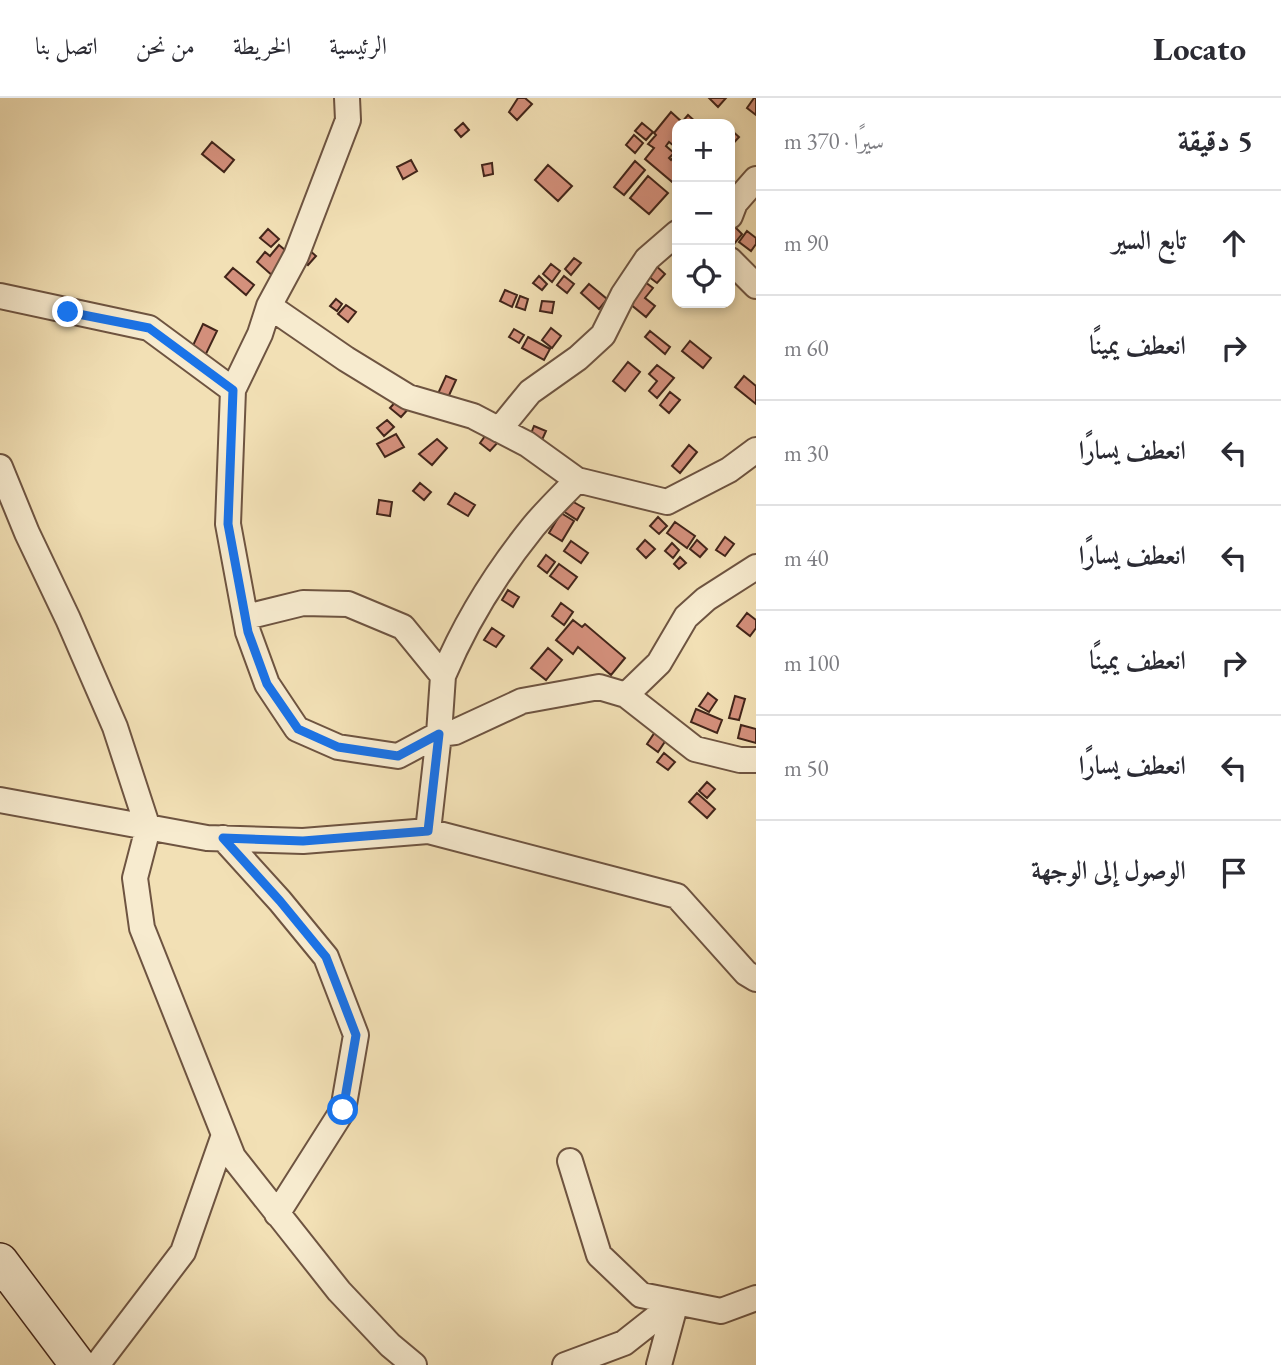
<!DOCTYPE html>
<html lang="ar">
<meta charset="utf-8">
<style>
:root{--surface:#fff;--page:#f2f2f3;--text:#2b2b33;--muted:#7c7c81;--line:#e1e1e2}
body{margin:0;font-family:"EB Garamond",Amiri,serif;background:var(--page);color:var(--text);direction:rtl}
.controls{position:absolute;right:21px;top:21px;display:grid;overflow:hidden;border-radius:14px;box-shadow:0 4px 10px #0003}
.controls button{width:63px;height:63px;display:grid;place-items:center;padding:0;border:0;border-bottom:2px solid var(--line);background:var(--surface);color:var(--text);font:35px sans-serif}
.stop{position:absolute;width:21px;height:21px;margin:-16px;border:5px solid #1a73e8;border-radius:50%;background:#fff}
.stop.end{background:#1a73e8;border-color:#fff;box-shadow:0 2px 7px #0008}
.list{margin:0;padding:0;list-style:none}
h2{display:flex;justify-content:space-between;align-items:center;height:91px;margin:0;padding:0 28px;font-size:30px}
h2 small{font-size:23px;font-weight:400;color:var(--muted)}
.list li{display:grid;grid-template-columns:46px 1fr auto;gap:21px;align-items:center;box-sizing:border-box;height:105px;padding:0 28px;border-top:2px solid var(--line)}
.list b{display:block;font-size:26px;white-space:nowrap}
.list em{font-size:23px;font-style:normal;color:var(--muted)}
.icon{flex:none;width:38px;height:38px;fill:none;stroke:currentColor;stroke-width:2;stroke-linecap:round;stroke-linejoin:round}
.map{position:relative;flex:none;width:756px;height:1267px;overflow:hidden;direction:ltr}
header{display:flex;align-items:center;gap:42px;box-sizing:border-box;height:98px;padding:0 35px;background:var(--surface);border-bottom:2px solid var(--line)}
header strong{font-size:33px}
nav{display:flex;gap:38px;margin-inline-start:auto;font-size:24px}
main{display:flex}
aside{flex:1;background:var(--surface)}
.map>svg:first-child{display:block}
</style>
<header>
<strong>Locato</strong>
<nav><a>الرئيسية</a><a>الخريطة</a><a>من نحن</a><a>اتصل بنا</a></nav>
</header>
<main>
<aside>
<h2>5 دقيقة<small>سيرًا · 370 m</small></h2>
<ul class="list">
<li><svg class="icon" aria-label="ahead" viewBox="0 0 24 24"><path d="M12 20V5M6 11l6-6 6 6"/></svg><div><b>تابع السير</b></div><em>90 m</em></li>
<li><svg class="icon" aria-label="right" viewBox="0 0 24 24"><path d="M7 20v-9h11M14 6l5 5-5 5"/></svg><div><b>انعطف يمينًا</b></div><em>60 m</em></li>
<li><svg class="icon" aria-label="left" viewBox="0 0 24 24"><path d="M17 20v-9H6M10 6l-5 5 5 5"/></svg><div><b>انعطف يسارًا</b></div><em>30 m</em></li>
<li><svg class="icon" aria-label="left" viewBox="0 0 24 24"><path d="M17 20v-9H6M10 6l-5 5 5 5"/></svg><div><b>انعطف يسارًا</b></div><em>40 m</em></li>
<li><svg class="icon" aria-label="right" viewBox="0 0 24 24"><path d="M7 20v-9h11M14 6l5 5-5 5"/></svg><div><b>انعطف يمينًا</b></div><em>100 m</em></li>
<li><svg class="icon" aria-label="left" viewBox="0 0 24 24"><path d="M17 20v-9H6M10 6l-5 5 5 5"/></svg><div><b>انعطف يسارًا</b></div><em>50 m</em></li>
<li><svg class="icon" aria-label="arrive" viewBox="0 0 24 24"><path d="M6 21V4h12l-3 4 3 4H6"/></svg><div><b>الوصول إلى الوجهة</b></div></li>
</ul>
</aside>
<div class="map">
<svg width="756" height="1267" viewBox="0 0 756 1267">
<rect width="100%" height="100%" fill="#f2e0b5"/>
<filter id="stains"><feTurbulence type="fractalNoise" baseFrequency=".00286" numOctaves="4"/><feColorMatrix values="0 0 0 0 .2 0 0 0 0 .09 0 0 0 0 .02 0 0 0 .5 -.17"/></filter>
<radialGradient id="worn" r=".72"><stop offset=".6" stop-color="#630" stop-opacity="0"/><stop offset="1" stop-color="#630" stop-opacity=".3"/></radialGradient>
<!-- building -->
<path fill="#d4907c" stroke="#42251a" stroke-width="2" d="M 518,0 L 525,0 L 532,6 L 517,22 L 509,14 Z
M 709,0 L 726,0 L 718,9 Z
M 754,0 L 756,0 L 756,17 L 747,10 Z
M 671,14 L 682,24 L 688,17 L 698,26 L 677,26 L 677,45 L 674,48 L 669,44 L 666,48 L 674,55 L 669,60 L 671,62 L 677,55 L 677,88 L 645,61 L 654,50 L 648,46 L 656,37 L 654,35 Z
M 463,25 L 469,32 L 461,39 L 455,32 Z
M 642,25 L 653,34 L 646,42 L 635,33 Z
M 730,31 L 739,39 L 730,49 Z
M 634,37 L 643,45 L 635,55 L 626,47 Z
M 212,44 L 234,62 L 224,74 L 202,56 Z
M 411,62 L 417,73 L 403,81 L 397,69 Z
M 635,63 L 645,72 L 624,97 L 614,89 Z
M 492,65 L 493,76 L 484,78 L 482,67 Z
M 548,67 L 572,88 L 558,103 L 535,82 Z
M 648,78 L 668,95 L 649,116 L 630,100 Z
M 733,127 L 742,136 L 734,146 L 730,142 L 730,131 Z
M 268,131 L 279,141 L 271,149 L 260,140 Z
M 747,133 L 756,140 L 756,146 L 751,153 L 739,144 Z
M 279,147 L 291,157 L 274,179 L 257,164 L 265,154 L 270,158 Z
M 308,151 L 316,158 L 308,167 L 300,160 Z
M 574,160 L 581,165 L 571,177 L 565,171 Z
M 653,165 L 665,176 L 657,185 L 644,175 Z
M 551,166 L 560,173 L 552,184 L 543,176 Z
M 233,170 L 254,187 L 246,197 L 225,179 Z
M 539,178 L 547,186 L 542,192 L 533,185 Z
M 564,178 L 574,186 L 567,195 L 557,187 Z
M 641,181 L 653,190 L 645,200 L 655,208 L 646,219 L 624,201 Z
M 589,186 L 607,201 L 599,211 L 581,195 Z
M 505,192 L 517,197 L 512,209 L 500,203 Z
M 520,198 L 528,201 L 525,212 L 516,209 Z
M 336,201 L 342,206 L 337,213 L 330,208 Z
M 542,203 L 554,204 L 552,215 L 540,213 Z
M 346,207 L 356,214 L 348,224 L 338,216 Z
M 203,226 L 217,233 L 203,262 L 189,256 Z
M 551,230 L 561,238 L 552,250 L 542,242 Z
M 514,231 L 524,237 L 519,245 L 509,239 Z
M 650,233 L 670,249 L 665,256 L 645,239 Z
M 528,239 L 550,251 L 544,262 L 522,250 Z
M 690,243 L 711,260 L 703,270 L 682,253 Z
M 628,264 L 640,274 L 625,293 L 613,283 Z
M 657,267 L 674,280 L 657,300 L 649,293 L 657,283 L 649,276 Z
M 446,278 L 456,282 L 446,304 L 436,300 Z
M 744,278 L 756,288 L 756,306 L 735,289 Z
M 670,294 L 680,302 L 669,315 L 660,307 Z
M 399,300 L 410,309 L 401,319 L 390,310 Z
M 387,322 L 394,329 L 384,338 L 377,330 Z
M 534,328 L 546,333 L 542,342 L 530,338 Z
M 488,334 L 499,343 L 490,353 L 480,345 Z
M 396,336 L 404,349 L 385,359 L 377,346 Z
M 437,341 L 447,350 L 432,367 L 419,356 Z
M 689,347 L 697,354 L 680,375 L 672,368 Z
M 420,385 L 431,394 L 424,402 L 413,393 Z
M 455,395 L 475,407 L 468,418 L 448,406 Z
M 379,402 L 392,404 L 390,418 L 377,416 Z
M 570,402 L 584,410 L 577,422 L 563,413 Z
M 561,415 L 574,423 L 562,443 L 549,435 Z
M 658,419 L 667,428 L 659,436 L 650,428 Z
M 675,424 L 695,438 L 687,450 L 667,435 Z
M 725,439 L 734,446 L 725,458 L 716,452 Z
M 645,442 L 655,451 L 646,460 L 637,451 Z
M 697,442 L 707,451 L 700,459 L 690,451 Z
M 571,443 L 588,455 L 581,465 L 564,453 Z
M 672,445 L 679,452 L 673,460 L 665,453 Z
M 546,457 L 555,464 L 547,475 L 538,468 Z
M 680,459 L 686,465 L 679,471 L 674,466 Z
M 559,466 L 577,479 L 568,491 L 550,478 Z
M 508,492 L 519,499 L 513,509 L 502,502 Z
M 561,505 L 573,514 L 564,527 L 552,518 Z
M 747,515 L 756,522 L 756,530 L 750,538 L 737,528 Z
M 573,522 L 582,529 L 585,526 L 625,560 L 611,577 L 578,549 L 573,556 L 556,542 Z
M 492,530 L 504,538 L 496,549 L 484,542 Z
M 548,550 L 562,562 L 546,582 L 531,570 Z
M 708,595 L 717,602 L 709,614 L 699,608 Z
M 735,598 L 745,601 L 739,622 L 729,620 Z
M 696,611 L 722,622 L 717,635 L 691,624 Z
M 741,627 L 756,631 L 756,645 L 738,640 Z
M 659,628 L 670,636 L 658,654 L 647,646 Z
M 664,655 L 675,664 L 668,672 L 657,664 Z
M 707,684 L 715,691 L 707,700 L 699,693 Z
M 697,695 L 715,711 L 707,720 L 689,704 Z"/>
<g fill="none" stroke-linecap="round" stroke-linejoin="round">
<!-- street casing -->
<g stroke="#6e5441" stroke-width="28">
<path id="street" d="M 347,0 L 348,22 L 296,158 L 269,208 L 260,236 L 233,292 L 228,426 L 248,534 L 267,586 L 297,631 L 338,649 L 398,658 L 439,636 L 455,634 L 522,603 L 599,589 L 626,597 L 695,651 L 740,662 L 756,662
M 730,118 L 735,105 L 756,81
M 730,162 L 756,188
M 0,198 L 149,230 L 233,292
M 269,208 L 346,261 L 408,299 L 473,318 L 527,346 L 577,382 L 667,404 L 729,372 L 756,352
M 499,332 L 530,294 L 578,260 L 603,237 L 623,197 L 647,161 L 677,135
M 0,369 L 27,435 L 68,521 L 115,629 L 148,730 L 135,780 L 142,830 L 233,1059 L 339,1193 L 390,1247 L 414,1267
M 246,519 L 303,505 L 348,506 L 403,529 L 443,578 L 439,636 L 428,733
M 443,578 C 465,525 496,475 533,429 C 546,413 562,398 577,382
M 626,597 L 659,565 L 686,519 L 706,501 L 756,469
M 0,702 L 207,740 L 303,743 L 428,733 L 677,798 L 746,875 L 756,881
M 223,740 L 280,803 L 326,859 L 356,937 L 343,1012 L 277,1116
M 570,1063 L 599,1157 L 641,1197 L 721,1213 L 756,1200
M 97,1267 L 183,1154 L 224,1037
M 565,1267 L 624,1245 L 676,1204
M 659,1267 L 676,1204"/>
</g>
<!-- secondary casing -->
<g stroke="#42251a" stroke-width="38">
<path id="secondary" d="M 0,1163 L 78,1267"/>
</g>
<!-- street -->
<use href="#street" stroke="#f7ebcf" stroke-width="24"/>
<!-- secondary -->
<use href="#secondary" stroke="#f7ebcf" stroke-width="35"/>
</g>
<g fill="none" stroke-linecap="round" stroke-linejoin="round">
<!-- route -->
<path stroke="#1a73e8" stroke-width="9" d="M 68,214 L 149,230 L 233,292 L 228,426 L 248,534 L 267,586 L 298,631 L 338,649 L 398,658 L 439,636 L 428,733 L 303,743 L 223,740 L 280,803 L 326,859 L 356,937 L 343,1012"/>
</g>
<rect width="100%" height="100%" filter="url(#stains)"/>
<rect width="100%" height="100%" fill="url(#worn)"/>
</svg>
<div class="controls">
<button>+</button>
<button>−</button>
<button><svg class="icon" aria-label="locate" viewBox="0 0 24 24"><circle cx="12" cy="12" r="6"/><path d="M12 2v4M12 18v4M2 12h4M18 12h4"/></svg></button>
</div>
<div class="stop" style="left:343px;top:1012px"></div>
<div class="stop end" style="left:68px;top:214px"></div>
</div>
</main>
